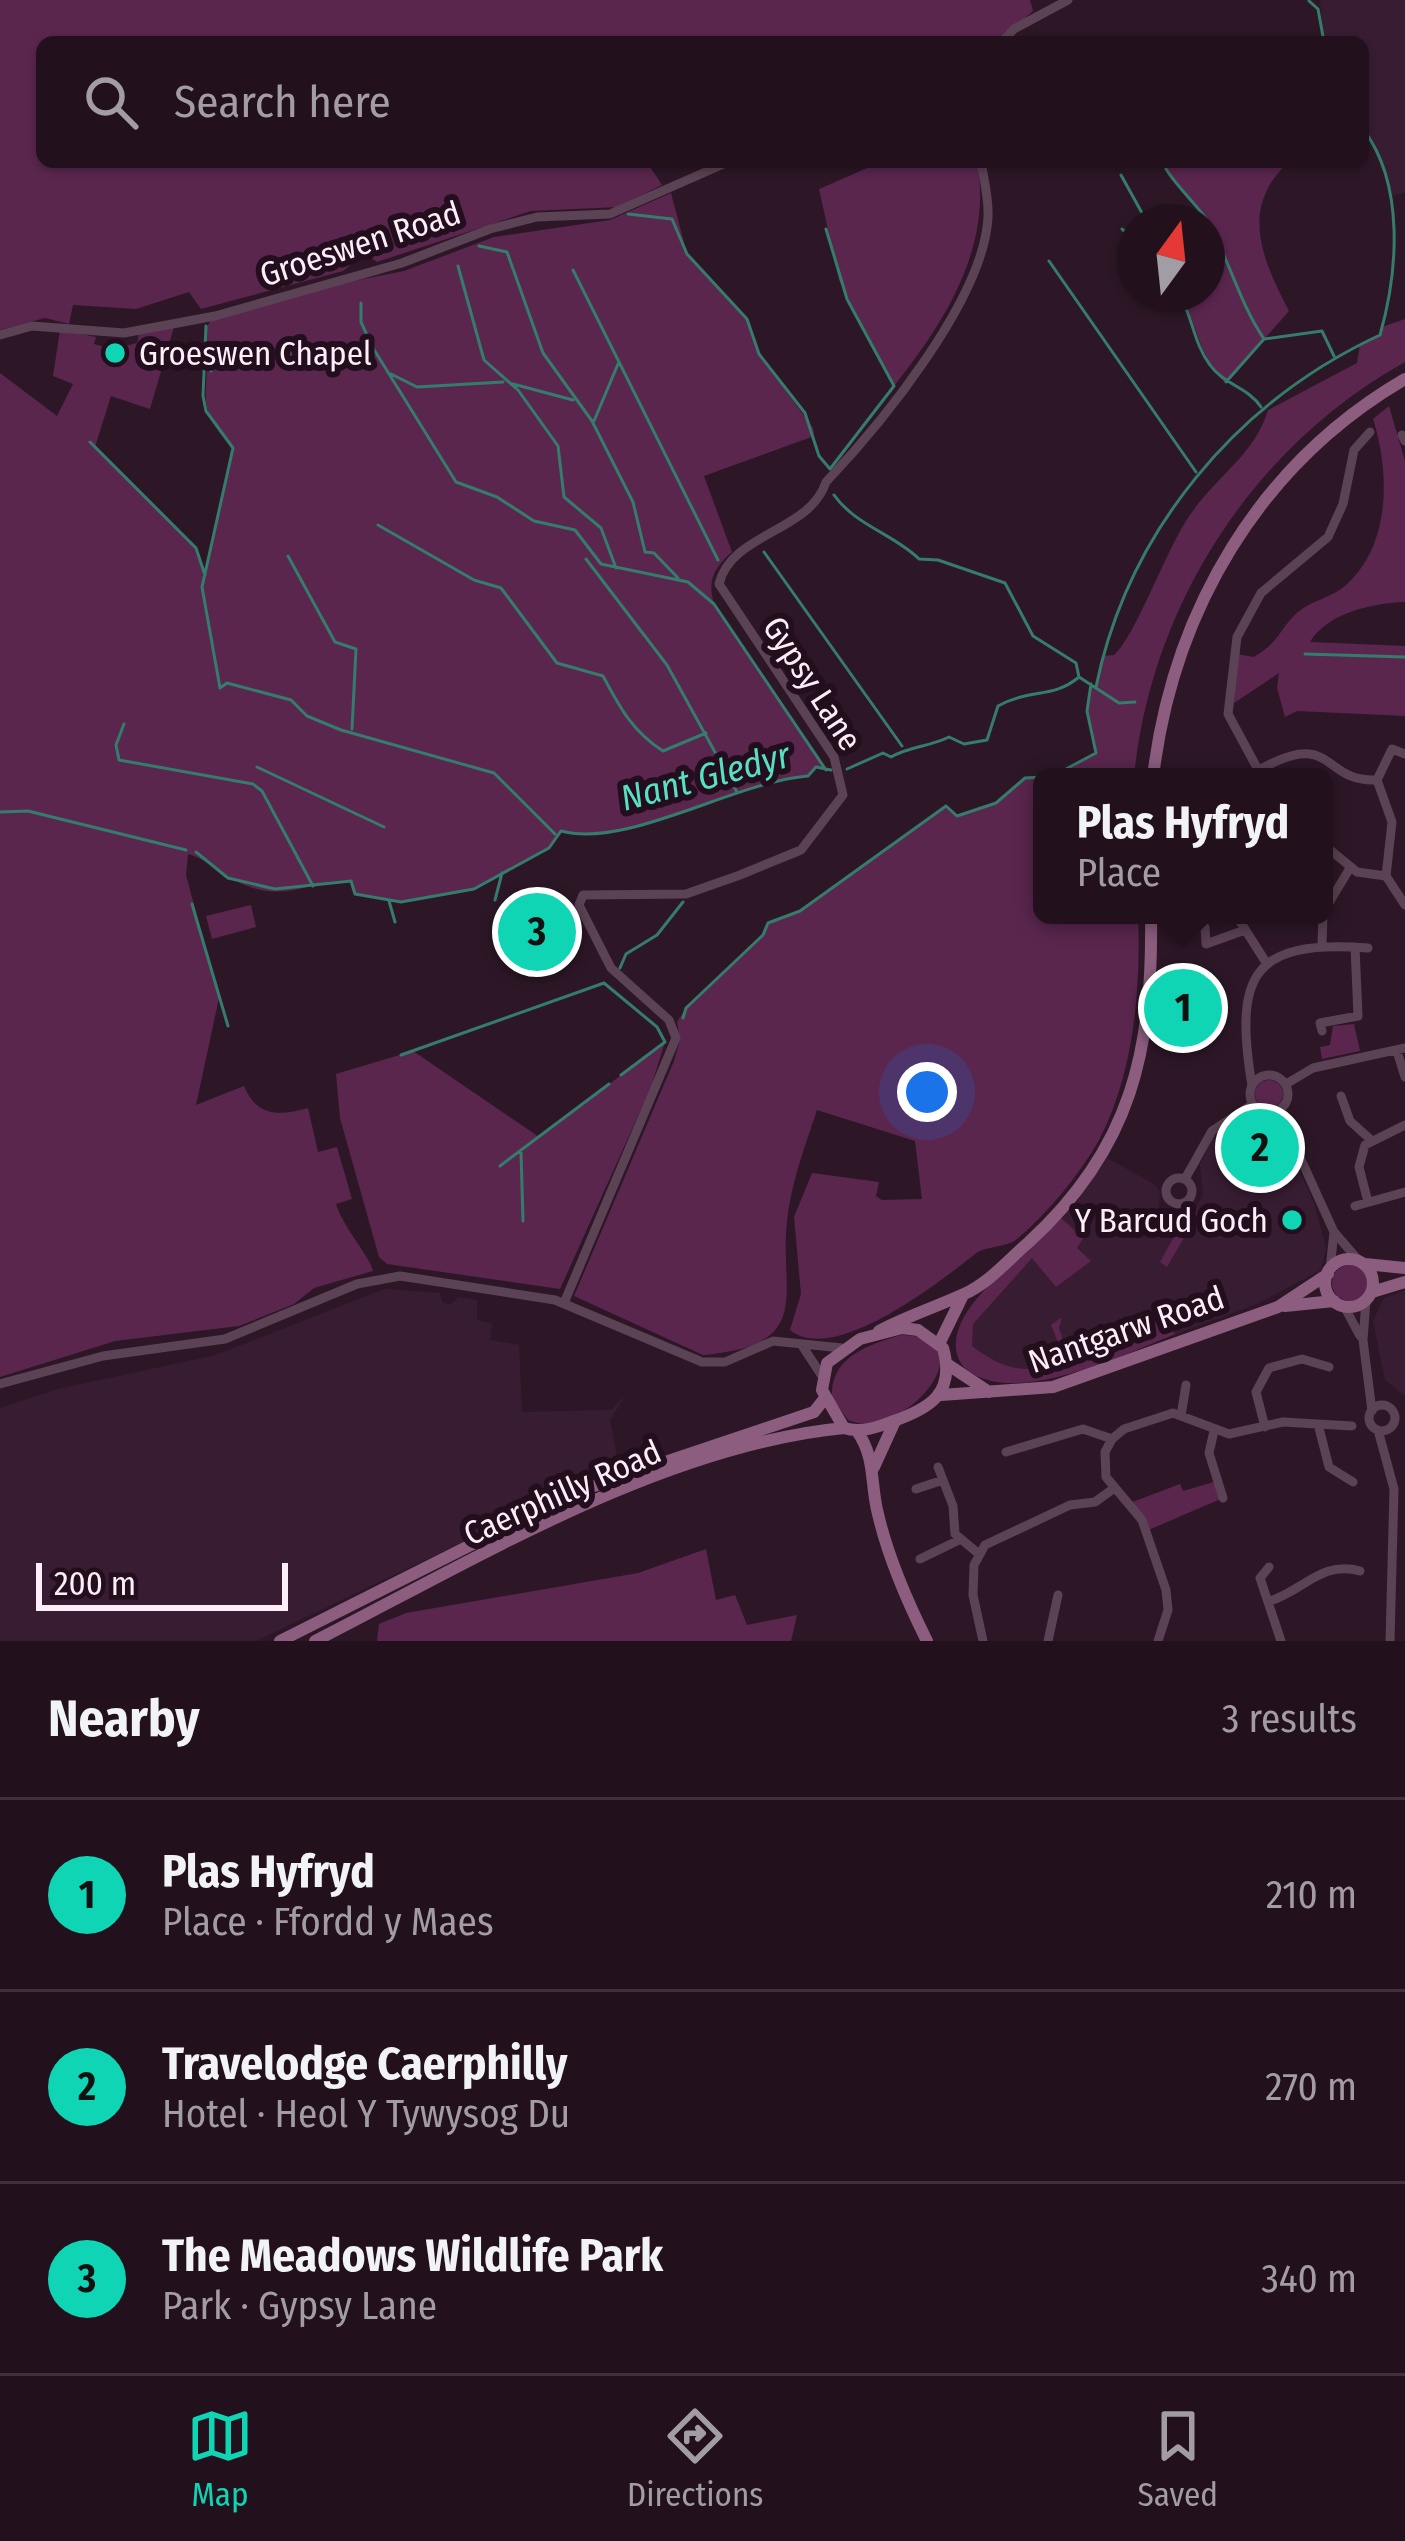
<!DOCTYPE html>
<meta charset="utf-8">
<style>
:root{--surface:#22111d;--page:#2a1a26;--text:#f1f3f6;--muted:#a29da4;--line:#3f313b;--accent:#0fd5b4}
body{margin:0;font-family:"Fira Sans Condensed",sans-serif;background:var(--page);color:var(--text)}
.compass{position:absolute;left:1117px;top:204px;width:108px;height:108px;border-radius:50%;background:var(--surface);box-shadow:0 3px 9px #0004;rotate:15deg}
.scale{position:absolute;left:36px;bottom:30px;width:252px;box-sizing:border-box;padding-left:12px;border:6px solid #fdedf8;border-top:0;font-size:33px;line-height:42px;white-space:nowrap;color:#fdedf8;-webkit-text-stroke:9px #220e1d;paint-order:stroke}
.you{position:absolute;left:927px;top:1092px;width:42px;height:42px;margin:-30px;border:9px solid #fff;border-radius:50%;background:#1a73e8;box-shadow:0 0 0 18px #1a73e833}
.badge{display:grid;place-items:center;width:78px;height:78px;border-radius:50%;background:var(--accent);color:#111;font-size:39px;font-weight:700}
.pin{position:absolute;translate:-50% -50%;border:6px solid #fff;box-shadow:0 3px 12px #0006}
.popup{position:absolute;left:1033px;top:768px;width:300px;height:156px;box-sizing:border-box;display:grid;place-content:center;border-radius:18px;background:var(--surface);filter:drop-shadow(0 3px 9px #0005);font-size:39px;white-space:nowrap;color:var(--muted)}
.popup b{font-size:45px;color:var(--text)}
.popup::after{content:'';position:absolute;left:50%;top:100%;margin-left:-24px;border:24px solid transparent;border-top-color:var(--surface)}
.list{margin:0;padding:0;list-style:none}
h2{display:flex;justify-content:space-between;align-items:center;height:156px;margin:0;padding:0 48px;font-size:51px}
h2 small{font-size:39px;font-weight:400;color:var(--muted)}
.list li{display:grid;grid-template-columns:78px 1fr auto;gap:36px;align-items:center;box-sizing:border-box;height:192px;padding:0 48px;border-top:3px solid var(--line)}
.list b{display:block;font-size:45px;white-space:nowrap}
.list p{margin:0;font-size:39px;white-space:nowrap;color:var(--muted)}
.list em{font-size:39px;font-style:normal;color:var(--muted)}
.icon{flex:none;width:66px;height:66px;fill:none;stroke:currentColor;stroke-width:2;stroke-linecap:round;stroke-linejoin:round}
.map{position:relative;flex:none;width:1405px;height:1641px;overflow:hidden}
.search{position:absolute;background:var(--surface);box-shadow:0 3px 9px #0004;left:36px;right:36px;top:36px;height:132px;display:flex;align-items:center;gap:30px;box-sizing:border-box;padding:0 42px;border-radius:18px;color:var(--muted);font-size:45px}
.sheet{height:732px;background:var(--surface)}
nav{display:flex;justify-content:space-around;align-items:center;box-sizing:border-box;height:168px;border-top:3px solid var(--line);background:var(--surface);font-size:33px;color:var(--muted)}
nav a{display:grid;justify-items:center;gap:6px}
nav .on{color:var(--accent)}
.map>svg:first-child{display:block}
</style>
<div class="map">
<svg width="1405" height="1641" viewBox="0 0 1405 1641">
<rect width="100%" height="100%" fill="#2d1727"/>
<!-- built -->
<path fill="#381d32" d="M 1320,0 L 1405,0 L 1405,192 L 1392,196 L 1381,156 L 1363,129 L 1363,42 L 1324,42 Z
M 1255,1119 L 1283,1135 L 1314,1203 L 1326,1248 L 1321,1270 L 1257,1304 L 1081,1369 L 1032,1380 L 991,1379 L 959,1333 L 1077,1202 L 1107,1158 L 1154,1184 L 1160,1192 L 1158,1212 L 1169,1219 L 1176,1212 L 1195,1210 L 1203,1194 L 1200,1165 L 1212,1140 L 1229,1126 Z
M 384,1289 L 440,1293 L 442,1302 L 450,1305 L 459,1297 L 477,1300 L 477,1320 L 492,1324 L 490,1340 L 519,1345 L 522,1412 L 611,1410 L 625,1396 L 610,1420 L 619,1467 L 256,1641 L 0,1641 L 0,1408 L 58,1389 L 216,1355 Z
M 1405,1290 L 1405,1396 L 1385,1380 L 1373,1321 L 1384,1298 Z"/>
<!-- green -->
<path fill="#5a264e" d="M 0,0 L 1030,0 L 1033,11 L 997,42 L 42,42 L 42,162 L 647,162 L 662,185 L 618,207 L 531,211 L 377,262 L 365,253 L 343,271 L 201,309 L 189,292 L 136,309 L 73,305 L 69,324 L 45,318 L 0,330 Z
M 881,162 L 977,162 C 993,246 945,322 894,386 L 839,280 L 819,189 Z
M 1173,162 L 1289,162 C 1238,207 1263,261 1289,311 L 1225,383 C 1194,347 1200,327 1179,294 L 1207,294 L 1208,224 L 1166,169 Z
M 671,193 L 687,254 L 747,319 L 759,354 L 813,428 L 814,436 L 704,476 L 732,552 C 714,568 707,580 714,604 L 826,770 L 816,767 L 808,776 C 732,782 629,848 561,831 L 549,848 L 474,889 L 401,902 L 355,894 L 351,881 C 325,877 298,895 267,891 C 230,886 220,864 188,854 L 186,875 L 219,998 L 196,1105 L 244,1086 C 257,1117 279,1116 308,1108 L 318,1152 L 337,1147 L 352,1199 L 336,1204 C 344,1229 369,1255 373,1271 L 314,1288 L 294,1304 L 239,1326 L 115,1341 L 0,1377 L 0,373 L 57,416 L 73,384 L 53,376 L 60,330 L 96,337 L 94,344 L 108,348 L 105,359 L 119,363 L 125,346 L 137,343 L 139,334 L 174,327 L 150,409 L 111,396 L 95,447 L 196,548 L 206,574 L 233,448 C 197,407 207,405 207,358 C 206,341 201,334 211,320 L 317,288 L 404,271 L 494,237 L 610,220 Z
M 1405,319 L 1405,362 C 1254,446 1151,604 1134,777 L 1051,777 L 1096,752 L 1087,711 L 1091,684 L 1096,686 L 1102,656 L 1114,655 C 1135,638 1167,547 1190,515 C 1216,476 1254,456 1268,410 L 1357,363 L 1360,344 L 1379,335 L 1382,327 Z
M 1389,406 L 1405,461 L 1405,602 C 1373,603 1327,613 1310,642 L 1405,646 L 1405,716 L 1297,711 L 1285,717 L 1277,688 L 1279,673 L 1234,703 L 1236,654 L 1254,657 C 1282,640 1278,630 1298,612 C 1312,600 1332,598 1346,585 C 1391,545 1390,472 1373,419 Z
M 1042,777 L 1042,915 L 1138,915 C 1141,989 1134,1073 1099,1140 C 1080,1174 1047,1214 1017,1239 C 1004,1249 986,1245 975,1254 C 941,1281 834,1366 790,1330 L 801,1294 L 794,1217 L 812,1173 L 879,1182 L 876,1196 L 882,1200 L 922,1199 L 915,1141 L 817,1110 C 805,1146 791,1183 787,1221 C 779,1293 816,1346 703,1355 L 574,1296 L 674,1061 L 680,1040 L 677,1022 L 686,1008 L 763,935 L 768,923 L 800,911 L 946,806 L 957,816 L 996,803 L 1025,778 Z
M 251,905 L 256,927 L 212,939 L 206,916 Z
M 1354,1024 L 1360,1051 L 1322,1059 L 1320,1047 L 1330,1045 L 1333,1026 Z
M 665,1042 L 651,1087 L 560,1289 L 387,1264 L 379,1257 L 340,1118 L 336,1074 L 413,1051 L 539,1137 Z
M1255 1094a14 14 0 1 1 28 0a14 14 0 1 1-28 0Z
M 1186,1209 L 1204,1215 L 1197,1215 L 1167,1267 L 1160,1262 L 1184,1219 L 1176,1212 Z
M 1060,1217 L 1083,1238 L 1077,1248 L 1091,1261 L 1056,1287 L 1032,1258 L 973,1324 L 972,1346 C 1006,1372 1027,1374 1066,1362 L 1051,1325 L 1062,1317 L 1059,1328 L 1070,1360 L 1141,1336 L 1155,1322 L 1176,1334 C 1126,1353 1012,1410 965,1368 C 951,1354 955,1333 964,1317 C 986,1278 1033,1252 1060,1217 Z
M1332 1283a18 18 0 1 1 36 0a18 18 0 1 1-36 0Z
M 901,1335 C 993,1337 902,1444 848,1420 L 832,1397 C 830,1357 868,1345 901,1335 Z
M 1217,1481 L 1223,1498 L 1146,1531 L 1130,1503 L 1180,1484 L 1183,1491 Z
M 706,1549 L 716,1600 L 735,1595 L 747,1625 L 797,1615 L 791,1641 L 377,1641 L 379,1624 L 406,1613 L 638,1573 Z"/>
<g fill="none" stroke-linecap="round" stroke-linejoin="round">
<!-- stream -->
<path stroke="#347c6c" stroke-width="3" d="M 1309,1 L 1318,9 L 1324,42
M 1166,169 C 1177,187 1198,206 1207,220 C 1229,259 1239,302 1264,339
M 1121,175 L 1147,222
M 628,214 L 672,219 L 687,254 L 747,319 L 759,354 L 805,413 L 819,456 L 830,469 L 894,386 L 847,299 L 826,229
M 1122,229 L 1135,240
M 479,246 L 507,252 L 543,353 L 592,421 L 633,502 L 645,552 L 654,553 L 678,578
M 1049,261 L 1196,472
M 458,266 L 484,360 L 518,390 L 558,446 L 564,497 L 601,528 L 616,568
M 573,270 L 718,560
M 1179,294 C 1193,317 1193,342 1210,365 C 1224,385 1248,387 1261,407
M 361,303 L 361,322 L 373,348 L 456,482 L 497,497 L 534,521 L 575,530 L 601,564 L 688,582 L 714,604 L 826,770
M 206,326 L 203,396 L 206,411 L 233,448 L 202,587 L 220,688 L 227,683 L 291,700 L 307,716 L 341,730 L 494,773 L 555,834
M 211,371 L 214,356 L 371,356
M 391,374 L 417,387 L 503,382
M 1226,382 L 1264,339 L 1322,331 L 1334,356
M 513,384 L 573,400
M 594,421 L 618,364
M 90,442 L 196,548 L 205,575
M 834,495 C 855,525 895,535 919,559 L 938,560 L 1005,583 L 1033,636 L 1076,663 L 1079,677
M 378,525 L 474,580 L 501,588 L 557,663 L 603,676 C 620,708 633,732 663,751 L 706,733
M 764,552 L 902,746
M 288,556 L 335,642 L 356,649 L 352,729
M 586,559 L 667,665 L 737,792
M 1305,654 L 1405,657
M 1096,687 C 1128,531 1236,402 1380,335 C 1398,272 1405,184 1363,129
M 124,724 L 116,745 L 119,760 L 253,784 L 262,791 L 313,886
M 257,767 L 384,827
M 847,769 L 883,753 L 891,757 C 910,746 929,747 949,737 L 964,744 L 987,740 L 998,706 C 1031,688 1053,699 1079,677 L 1119,703 L 1135,702
M 1051,777 L 1096,753 L 1087,711 L 1091,684
M 0,812 L 28,811 L 186,850
M 196,852 L 228,878 L 275,889 L 351,881 L 355,894 L 401,902 L 474,889 L 549,848 L 561,831 C 627,849 734,782 808,776 L 816,767 L 831,770
M 495,900 L 502,873
M 389,901 L 395,922
M 192,904 L 228,1026
M 620,968 L 626,954 L 657,935 L 683,902
M 683,1018 L 686,1008 L 763,935 L 768,923 L 800,911 L 946,806 L 957,816 L 996,803 L 1025,778 L 1042,777
M 401,1055 L 604,983 L 657,1027 L 665,1042 L 621,1075
M 521,1152 L 523,1221
M 500,1166 L 609,1084"/>
<!-- minor -->
<path stroke="#5b4254" stroke-width="9" d="M 1002,42 L 1014,29 L 1068,0
M 0,335 L 32,326 L 124,333 L 215,316 L 402,263 L 490,229 L 537,217 L 610,214 L 728,162
M 1402,435 L 1405,441
M 1259,770 C 1335,727 1321,783 1377,780 L 1392,822 L 1386,876 L 1405,905
M 1203,774 L 1222,774
M 1262,777 L 1228,714 L 1237,637 L 1261,593 L 1328,537 L 1343,504 L 1354,450 L 1370,432
M 1377,780 L 1392,749 L 1405,754
M 1324,845 L 1357,872 L 1386,876
M 1324,911 L 1350,868
M 1236,915 L 1267,964
M 1205,927 L 1206,944 L 1245,930
M 1322,944 L 1323,915
M 1322,1031 L 1320,1023 L 1358,1016 L 1355,947
M 1397,1051 L 1405,1077
M1250 1094a19 19 0 1 1 38 0a19 19 0 1 1-38 0Z
M 1286,1084 L 1313,1068 L 1405,1048
M 1252,1086 C 1234,976 1251,939 1368,948
M 1341,1096 L 1350,1121 L 1370,1139
M 1279,1111 L 1334,1232 L 1330,1269
M1166 1191a13 13 0 1 1 26 0a13 13 0 1 1-26 0Z
M 1185,1179 L 1212,1131 L 1253,1104
M 1368,1202 L 1359,1167 L 1365,1145 L 1405,1125
M 1355,1206 L 1405,1192
M 1334,1232 L 1360,1262
M 1366,1300 L 1363,1340 L 1372,1411
M 564,1303 L 676,1038 L 669,1020 L 611,968 L 579,905 L 583,895 L 686,894 L 740,875 L 801,850 L 843,795 L 834,757 L 719,584 C 731,533 810,532 826,482 C 881,424 984,299 988,217 C 989,199 984,180 981,162
M 1344,1306 L 1360,1336
M 803,1347 L 822,1376
M 0,1384 L 103,1356 L 225,1339 L 357,1284 L 400,1276 L 555,1300 L 702,1362 L 725,1362 L 773,1341 L 842,1348
M1369 1418a13 13 0 1 1 26 0a13 13 0 1 1-26 0Z
M 1181,1416 L 1186,1385
M 1265,1427 L 1256,1392 L 1269,1368 L 1302,1359 L 1329,1367
M 1319,1428 L 1329,1467 L 1353,1482
M 1378,1430 L 1394,1489 L 1390,1641
M 1214,1431 L 1209,1453 L 1223,1498
M 1006,1452 L 1083,1429 L 1112,1439
M 938,1467 L 953,1506 L 955,1534 L 979,1554
M 916,1489 L 943,1480
M 920,1559 L 959,1540
M 1269,1567 L 1260,1578 L 1281,1641
M 1270,1601 C 1303,1591 1322,1560 1360,1571
M 983,1641 L 973,1595 L 974,1565 L 985,1545 L 1070,1505 L 1095,1502 L 1113,1489
M 1048,1641 L 1058,1595
M 1158,1641 L 1168,1610 L 1166,1590 L 1142,1520 L 1106,1477 L 1105,1452 L 1112,1439 L 1124,1429 L 1173,1413 L 1229,1434 L 1283,1422 L 1352,1426"/>
<!-- major -->
<path stroke="#8d5d80" stroke-width="12" d="M 1153,777 C 1173,611 1259,464 1405,379
M1325 1283a24 24 0 1 1 48 0a24 24 0 1 1-48 0Z
M 1365,1264 L 1405,1268
M 1372,1292 L 1405,1282
M 1285,1306 L 1334,1301
M 902,1328 L 918,1330 L 943,1348 C 956,1394 929,1409 891,1422 C 875,1428 860,1433 844,1428 L 822,1390 L 827,1363 L 860,1339 Z
M 879,1331 C 907,1316 936,1307 964,1294 C 988,1284 1009,1259 1029,1242 C 1132,1148 1153,1049 1151,915
M 939,1344 L 963,1295
M 947,1364 L 989,1392
M 941,1395 L 1053,1387 L 1278,1307 L 1328,1274
M 857,1431 C 876,1458 870,1483 878,1514 C 888,1557 907,1601 927,1641
M 874,1467 L 895,1421
M 280,1641 L 576,1492 L 814,1412 L 825,1398
M 315,1641 C 474,1560 664,1445 844,1428"/>
</g>
<!-- markers -->
<g fill="#0fd5b4" stroke="#220e1d" stroke-width="4.5">
<circle cx="115" cy="353" r="12"/>
<circle cx="1292" cy="1220" r="12"/>
</g>
<g text-anchor="middle" stroke-width="12" stroke-linejoin="round" paint-order="stroke">
<!-- street labels -->
<g font-size="33" fill="#fdedf8" stroke="#220e1d">
<text transform="translate(360 243) rotate(-18)" y="12">Groeswen Road</text>
<text transform="translate(813 683) rotate(57)" y="12">Gypsy Lane</text>
<text transform="translate(1126 1329) rotate(-19)" y="12">Nantgarw Road</text>
<text transform="translate(562 1492) rotate(-24)" y="12">Caerphilly Road</text>
</g>
<!-- poi labels -->
<g font-size="33" fill="#fdedf8" stroke="#220e1d" text-anchor="start">
<text x="139" y="365">Groeswen Chapel</text>
<text x="1268" y="1232" text-anchor="end">Y Barcud Goch</text>
</g>
<!-- water labels -->
<g font-size="36" font-style="italic" fill="#59e0c3" stroke="#220e1d">
<text transform="translate(705 776) rotate(-15)" y="13">Nant Gledyr</text>
</g>
</g>
</svg>
<svg class="compass" viewBox="-18 -18 36 36"><path d="M0-13l5 13h-10z" fill="#e53935"/><path d="M0 13l5-13h-10z" fill="#a29da4"/></svg>
<div class="scale">200 m</div>
<div class="you"></div>
<div class="pin badge" style="left:1183px;top:1008px">1</div>
<div class="popup"><b>Plas Hyfryd</b>Place</div>
<div class="pin badge" style="left:1260px;top:1148px">2</div>
<div class="pin badge" style="left:537px;top:932px">3</div>
<div class="search"><svg class="icon" aria-label="search" viewBox="0 0 24 24"><circle cx="10" cy="10" r="6"/><path d="M15 15l6 6"/></svg>Search here</div>
</div>
<section class="sheet">
<h2>Nearby<small>3 results</small></h2>
<ul class="list">
<li><span class="badge">1</span><div><b>Plas Hyfryd</b><p>Place · Ffordd y Maes</p></div><em>210 m</em></li>
<li><span class="badge">2</span><div><b>Travelodge Caerphilly</b><p>Hotel · Heol Y Tywysog Du</p></div><em>270 m</em></li>
<li><span class="badge">3</span><div><b>The Meadows Wildlife Park</b><p>Park · Gypsy Lane</p></div><em>340 m</em></li>
</ul>
</section>
<nav>
<a class="on"><svg class="icon" aria-label="map" viewBox="0 0 24 24"><path d="M3 6l6-2 6 2 6-2v14l-6 2-6-2-6 2zM9 4v14M15 6v14"/></svg>Map</a>
<a><svg class="icon" aria-label="directions" viewBox="0 0 24 24"><path d="M12 3l9 9-9 9-9-9zM9 14v-3h6M13 9l2 2-2 2"/></svg>Directions</a>
<a><svg class="icon" aria-label="saved" viewBox="0 0 24 24"><path d="M7 4h10v16l-5-4-5 4z"/></svg>Saved</a>
</nav>
